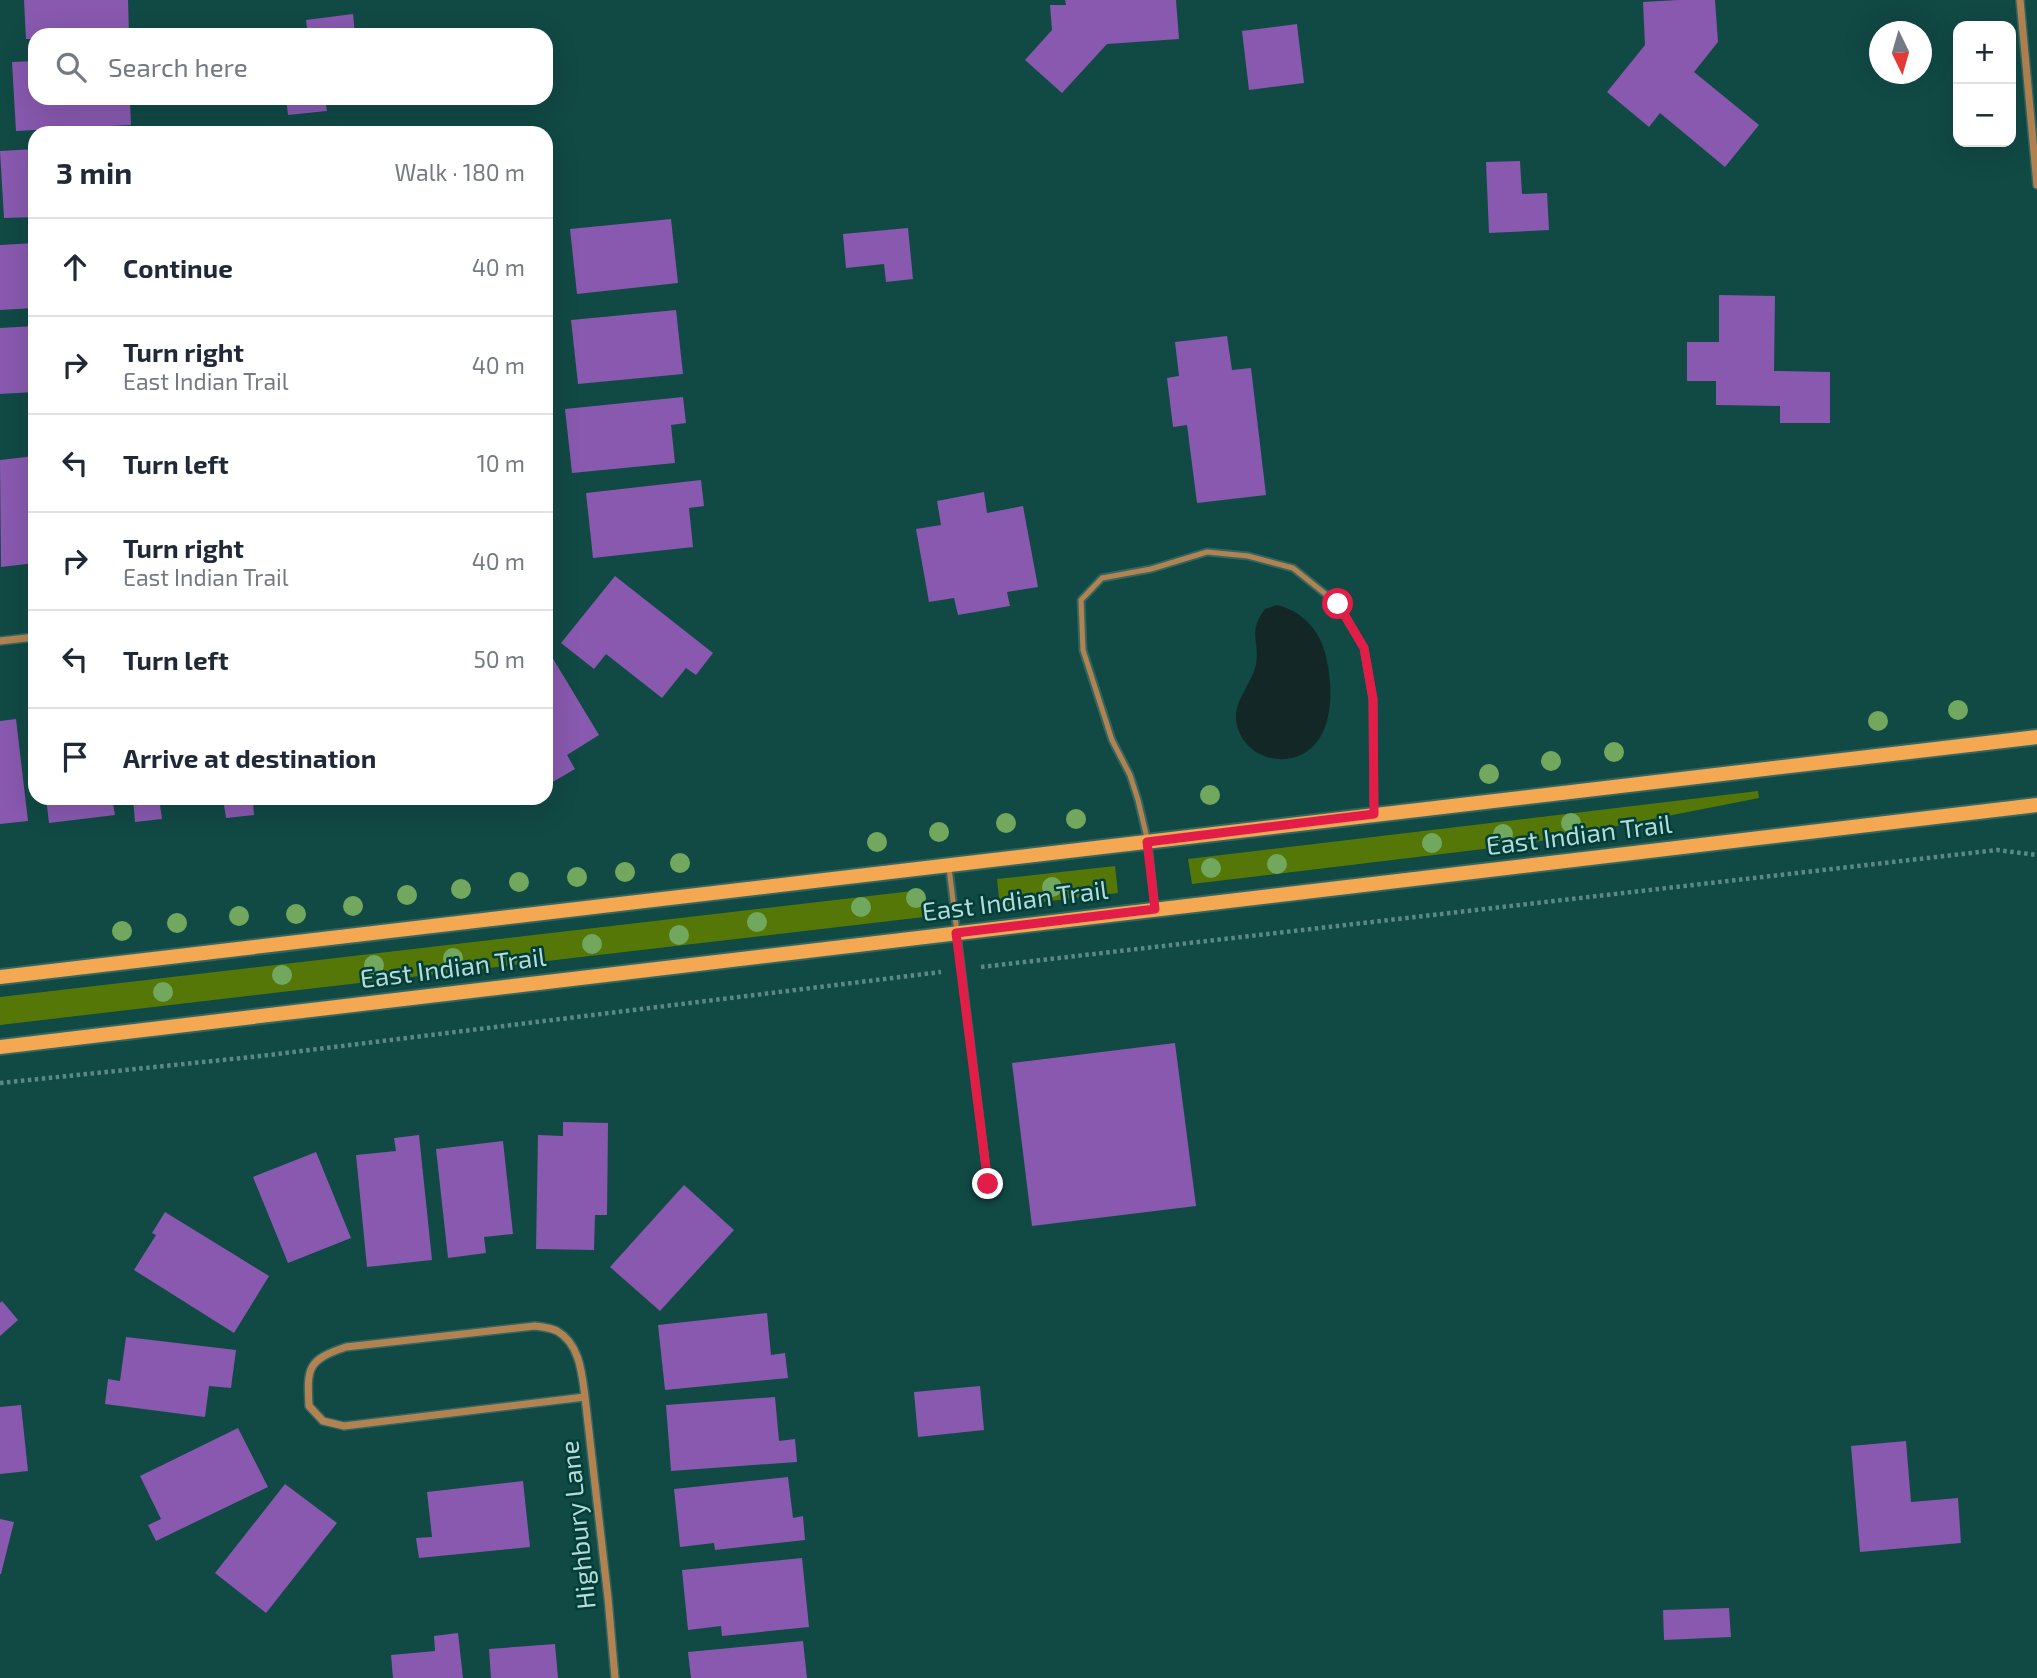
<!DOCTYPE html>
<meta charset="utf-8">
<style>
:root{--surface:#fff;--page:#f2f2f3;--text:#1f2937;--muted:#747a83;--line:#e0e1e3}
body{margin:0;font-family:"Exo 2",sans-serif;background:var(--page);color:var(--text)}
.controls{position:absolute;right:21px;top:21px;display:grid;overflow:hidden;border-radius:14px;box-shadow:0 7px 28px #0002}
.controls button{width:63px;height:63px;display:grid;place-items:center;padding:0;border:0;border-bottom:2px solid var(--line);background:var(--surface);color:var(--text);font:35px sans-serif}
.compass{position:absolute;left:1869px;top:21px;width:63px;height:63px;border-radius:50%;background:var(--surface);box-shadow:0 7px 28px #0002;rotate:175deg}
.stop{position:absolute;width:21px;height:21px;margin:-16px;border:5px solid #e11d48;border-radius:50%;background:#fff}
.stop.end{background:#e11d48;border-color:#fff;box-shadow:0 2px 7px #0008}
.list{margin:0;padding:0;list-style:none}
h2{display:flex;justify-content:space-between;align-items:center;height:91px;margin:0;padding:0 28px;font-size:30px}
h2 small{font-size:23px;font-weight:400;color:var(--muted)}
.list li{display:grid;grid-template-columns:46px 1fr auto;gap:21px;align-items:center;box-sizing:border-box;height:98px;padding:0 28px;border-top:2px solid var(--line)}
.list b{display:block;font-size:26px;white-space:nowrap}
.list p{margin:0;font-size:23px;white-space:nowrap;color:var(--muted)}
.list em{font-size:23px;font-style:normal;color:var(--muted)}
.icon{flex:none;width:38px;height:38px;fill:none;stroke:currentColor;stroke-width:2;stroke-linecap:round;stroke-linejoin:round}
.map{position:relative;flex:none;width:2037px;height:1678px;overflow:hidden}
.search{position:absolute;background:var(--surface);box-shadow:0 7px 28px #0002;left:28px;top:28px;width:525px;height:77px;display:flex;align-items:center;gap:18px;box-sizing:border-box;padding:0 24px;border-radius:21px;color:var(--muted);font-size:26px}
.panel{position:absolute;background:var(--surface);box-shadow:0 7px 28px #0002;left:28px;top:126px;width:525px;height:679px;border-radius:21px}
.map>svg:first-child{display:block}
</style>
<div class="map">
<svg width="2037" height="1678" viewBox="0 0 2037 1678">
<rect width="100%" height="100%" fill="#114945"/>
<!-- green -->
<path fill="#547708" d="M 1758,791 L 1759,798 L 1525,844 L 1192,884 L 1188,859 Z
M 1115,866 L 1118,893 L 1000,907 L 997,879 Z
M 921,890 L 924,917 L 0,1025 L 0,997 Z"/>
<!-- water -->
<path fill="#132826" d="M 1277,605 C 1305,612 1322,633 1327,661 C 1332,685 1333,718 1319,739 C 1296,774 1240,761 1236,719 C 1235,699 1252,684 1256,664 C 1260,640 1247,633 1265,609 Z"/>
<!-- building -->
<path fill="#8859af" d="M 24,0 L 128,0 L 129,34 L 35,35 L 35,39 L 26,39 Z
M 1065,0 L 1176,0 L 1179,39 L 1107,44 L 1062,93 L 1025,60 L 1052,30 L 1050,5 L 1066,5 Z
M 1678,0 L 1715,0 L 1718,42 L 1694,72 L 1759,125 L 1725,167 L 1660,113 L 1649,127 L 1607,92 L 1645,45 L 1643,2 Z
M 353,14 L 355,35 L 259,35 L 259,33 L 307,28 L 306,20 Z
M 1297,24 L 1304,83 L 1249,90 L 1242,31 Z
M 35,61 L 35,98 L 143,98 L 143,102 L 130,102 L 131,125 L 16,131 L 12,62 Z
M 286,98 L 325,98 L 327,111 L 288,115 Z
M 35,149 L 35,217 L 4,218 L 0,151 Z
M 1520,161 L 1522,194 L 1547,193 L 1549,230 L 1489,233 L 1486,162 Z
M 671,219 L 678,283 L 577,294 L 570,229 Z
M 908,228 L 913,279 L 886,282 L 884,264 L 846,268 L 843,234 Z
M 35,243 L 35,308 L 0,310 L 0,245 Z
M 1719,295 L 1775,296 L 1774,371 L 1830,372 L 1830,423 L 1780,423 L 1780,406 L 1716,405 L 1716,381 L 1687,381 L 1687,342 L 1719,342 Z
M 676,310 L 683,374 L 578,384 L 571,320 Z
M 35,326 L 35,392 L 0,394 L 0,328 Z
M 1227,336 L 1232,370 L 1251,368 L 1266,495 L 1197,503 L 1187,425 L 1173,427 L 1167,378 L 1179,376 L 1175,342 Z
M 683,397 L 686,423 L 671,425 L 675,463 L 572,473 L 565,409 Z
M 35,456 L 35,563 L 1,567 L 0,460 Z
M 701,480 L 704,506 L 689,508 L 693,547 L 593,558 L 586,493 Z
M 984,492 L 987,513 L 1023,506 L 1038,587 L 1007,592 L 1010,606 L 958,615 L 954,598 L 929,602 L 916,529 L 941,525 L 937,501 Z
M 615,576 L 713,653 L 696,675 L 686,668 L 662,698 L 606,654 L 594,669 L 561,643 Z
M 546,647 L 599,735 L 567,755 L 575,769 L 551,783 L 546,775 Z
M 16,719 L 28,821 L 0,824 L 0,721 Z
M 46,798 L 112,798 L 115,815 L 49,823 Z
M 133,798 L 198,798 L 199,801 L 160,805 L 162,819 L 135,822 Z
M 223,798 L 285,798 L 286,800 L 253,804 L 254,815 L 226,818 Z
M 1175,1043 L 1196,1206 L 1032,1226 L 1012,1063 Z
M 563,1122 L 608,1123 L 607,1215 L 595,1215 L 594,1250 L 536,1249 L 538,1135 L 563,1136 Z
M 419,1135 L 432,1260 L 367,1267 L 356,1155 L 396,1151 L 394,1138 Z
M 503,1141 L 513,1234 L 484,1237 L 486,1253 L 448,1258 L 436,1149 Z
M 316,1152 L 351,1238 L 288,1263 L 253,1177 Z
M 684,1185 L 734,1230 L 660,1311 L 610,1267 Z
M 165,1212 L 269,1276 L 234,1333 L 134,1270 L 156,1235 L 152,1233 Z
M 2,1301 L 18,1320 L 0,1336 L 0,1303 Z
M 767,1313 L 771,1355 L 785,1353 L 788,1378 L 665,1390 L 658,1325 Z
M 126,1337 L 236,1350 L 231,1388 L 209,1386 L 205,1417 L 105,1404 L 108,1379 L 120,1381 Z
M 980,1386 L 984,1430 L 918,1437 L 914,1392 Z
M 775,1397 L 779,1441 L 795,1439 L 797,1462 L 671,1471 L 666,1405 Z
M 21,1405 L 28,1471 L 0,1474 L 0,1407 Z
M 238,1428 L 268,1487 L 156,1541 L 148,1525 L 161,1519 L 140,1476 Z
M 1906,1441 L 1911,1502 L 1958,1498 L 1961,1543 L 1860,1552 L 1851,1446 Z
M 788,1477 L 793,1518 L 803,1516 L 805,1540 L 715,1550 L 714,1543 L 680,1547 L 674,1489 Z
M 523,1481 L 530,1547 L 419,1558 L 416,1538 L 432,1537 L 427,1492 Z
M 285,1484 L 337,1523 L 266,1613 L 215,1573 Z
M 0,1519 L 14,1522 L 1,1574 L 0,1574 Z
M 802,1558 L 809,1627 L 722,1636 L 721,1626 L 688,1630 L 682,1570 Z
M 1729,1608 L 1731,1637 L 1664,1640 L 1663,1610 Z
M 458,1633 L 463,1678 L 393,1678 L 391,1655 L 435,1651 L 434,1636 Z
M 803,1641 L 807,1678 L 691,1678 L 688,1652 Z
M 555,1644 L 558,1678 L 491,1678 L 489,1649 Z"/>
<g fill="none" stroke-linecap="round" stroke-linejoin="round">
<!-- lane casing -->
<g stroke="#326662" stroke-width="9">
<path id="lane" d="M 949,868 L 988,1184
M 1155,909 L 1148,842 L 1138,800 L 1130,775 L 1112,740 L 1083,650 L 1081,600 L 1102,578 L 1151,569 L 1207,552 L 1248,556 L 1293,568 L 1338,604 L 1364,648 L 1373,700 L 1374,814"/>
</g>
<!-- street casing -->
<g stroke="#326662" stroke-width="10">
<path id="street" d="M 2020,0 L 2037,185
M 0,641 L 35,637
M 585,1397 L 344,1426 L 323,1421 L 309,1406 C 307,1368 307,1360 346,1347 L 535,1326 C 542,1327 551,1328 557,1331 C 580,1344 582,1374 585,1397 L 608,1598 L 615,1678"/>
</g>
<!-- secondary casing -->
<g stroke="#326662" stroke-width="18">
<path id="secondary" d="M 0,977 L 2037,737
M 0,1047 L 2037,805"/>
</g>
<!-- path -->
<path stroke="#5b8985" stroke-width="4.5" stroke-dasharray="3.5 3.5" stroke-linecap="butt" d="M 981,967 L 1997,850 L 2037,855
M 0,1083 L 261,1056 L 941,972"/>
<!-- lane -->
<use href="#lane" stroke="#b28350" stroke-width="5"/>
<!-- street -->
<use href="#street" stroke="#b28350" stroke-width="7"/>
<!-- secondary -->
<use href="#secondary" stroke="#f3a851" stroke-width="14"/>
</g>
<!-- trees -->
<g fill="#72a85e">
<circle cx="1958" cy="710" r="10"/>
<circle cx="1878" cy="721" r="10"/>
<circle cx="1614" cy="752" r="10"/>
<circle cx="1551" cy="761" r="10"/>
<circle cx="1489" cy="774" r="10"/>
<circle cx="1210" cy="795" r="10"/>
<circle cx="1076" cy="819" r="10"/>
<circle cx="1006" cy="823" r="10"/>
<circle cx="1571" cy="823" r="10"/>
<circle cx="939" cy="832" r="10"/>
<circle cx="1503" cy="834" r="10"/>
<circle cx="877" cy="842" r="10"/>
<circle cx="1432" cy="843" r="10"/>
<circle cx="680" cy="863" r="10"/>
<circle cx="1277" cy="864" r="10"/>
<circle cx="1211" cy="868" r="10"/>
<circle cx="625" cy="872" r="10"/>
<circle cx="577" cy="877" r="10"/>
<circle cx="519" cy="882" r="10"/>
<circle cx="1052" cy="887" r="10"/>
<circle cx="461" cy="889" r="10"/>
<circle cx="407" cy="895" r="10"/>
<circle cx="916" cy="898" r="10"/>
<circle cx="353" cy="906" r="10"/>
<circle cx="861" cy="907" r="10"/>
<circle cx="296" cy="914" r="10"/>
<circle cx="239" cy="916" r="10"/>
<circle cx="757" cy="922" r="10"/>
<circle cx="177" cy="923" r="10"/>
<circle cx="122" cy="931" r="10"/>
<circle cx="679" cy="935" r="10"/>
<circle cx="592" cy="944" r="10"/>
<circle cx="453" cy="958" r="10"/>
<circle cx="374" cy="965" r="10"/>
<circle cx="282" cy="975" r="10"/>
<circle cx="163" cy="992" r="10"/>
</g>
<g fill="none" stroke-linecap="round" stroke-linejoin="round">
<!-- route -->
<path stroke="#e11d48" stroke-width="9" d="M 988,1184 L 956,933 L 1155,909 L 1147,842 L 1374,814 L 1373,699 L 1364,648 L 1338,604"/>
</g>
<g text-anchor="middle" stroke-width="5" stroke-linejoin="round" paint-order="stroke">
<!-- street labels -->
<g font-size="26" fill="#b8dad6" stroke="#013e3a">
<text transform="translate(1579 835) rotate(-7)" y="9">East Indian Trail</text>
<text transform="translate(1015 901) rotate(-7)" y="9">East Indian Trail</text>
<text transform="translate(453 968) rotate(-7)" y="9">East Indian Trail</text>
<text transform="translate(578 1525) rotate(-96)" y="9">Highbury Lane</text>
</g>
</g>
</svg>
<div class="controls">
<button>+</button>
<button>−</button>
</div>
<svg class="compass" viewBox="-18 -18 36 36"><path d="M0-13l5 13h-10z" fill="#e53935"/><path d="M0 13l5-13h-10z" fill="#747a83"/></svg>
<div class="stop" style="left:1338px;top:604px"></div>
<div class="stop end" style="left:988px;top:1184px"></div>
<div class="search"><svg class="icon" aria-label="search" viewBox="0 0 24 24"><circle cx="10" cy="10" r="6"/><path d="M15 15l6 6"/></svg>Search here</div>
<section class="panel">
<h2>3 min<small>Walk · 180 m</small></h2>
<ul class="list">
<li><svg class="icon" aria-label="ahead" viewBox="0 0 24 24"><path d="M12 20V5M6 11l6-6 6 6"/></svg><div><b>Continue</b></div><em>40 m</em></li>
<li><svg class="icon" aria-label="right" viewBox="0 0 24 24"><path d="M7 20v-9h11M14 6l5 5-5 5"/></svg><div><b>Turn right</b><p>East Indian Trail</p></div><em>40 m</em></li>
<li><svg class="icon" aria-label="left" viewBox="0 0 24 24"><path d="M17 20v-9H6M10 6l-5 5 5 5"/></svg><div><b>Turn left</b></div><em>10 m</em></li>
<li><svg class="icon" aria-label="right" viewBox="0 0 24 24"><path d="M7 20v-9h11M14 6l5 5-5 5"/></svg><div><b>Turn right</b><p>East Indian Trail</p></div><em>40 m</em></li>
<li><svg class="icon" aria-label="left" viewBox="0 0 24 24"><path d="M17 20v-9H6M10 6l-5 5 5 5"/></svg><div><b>Turn left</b></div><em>50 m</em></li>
<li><svg class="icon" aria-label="arrive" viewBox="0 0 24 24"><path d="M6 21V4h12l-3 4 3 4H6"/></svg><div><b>Arrive at destination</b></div></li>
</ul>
</section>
</div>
